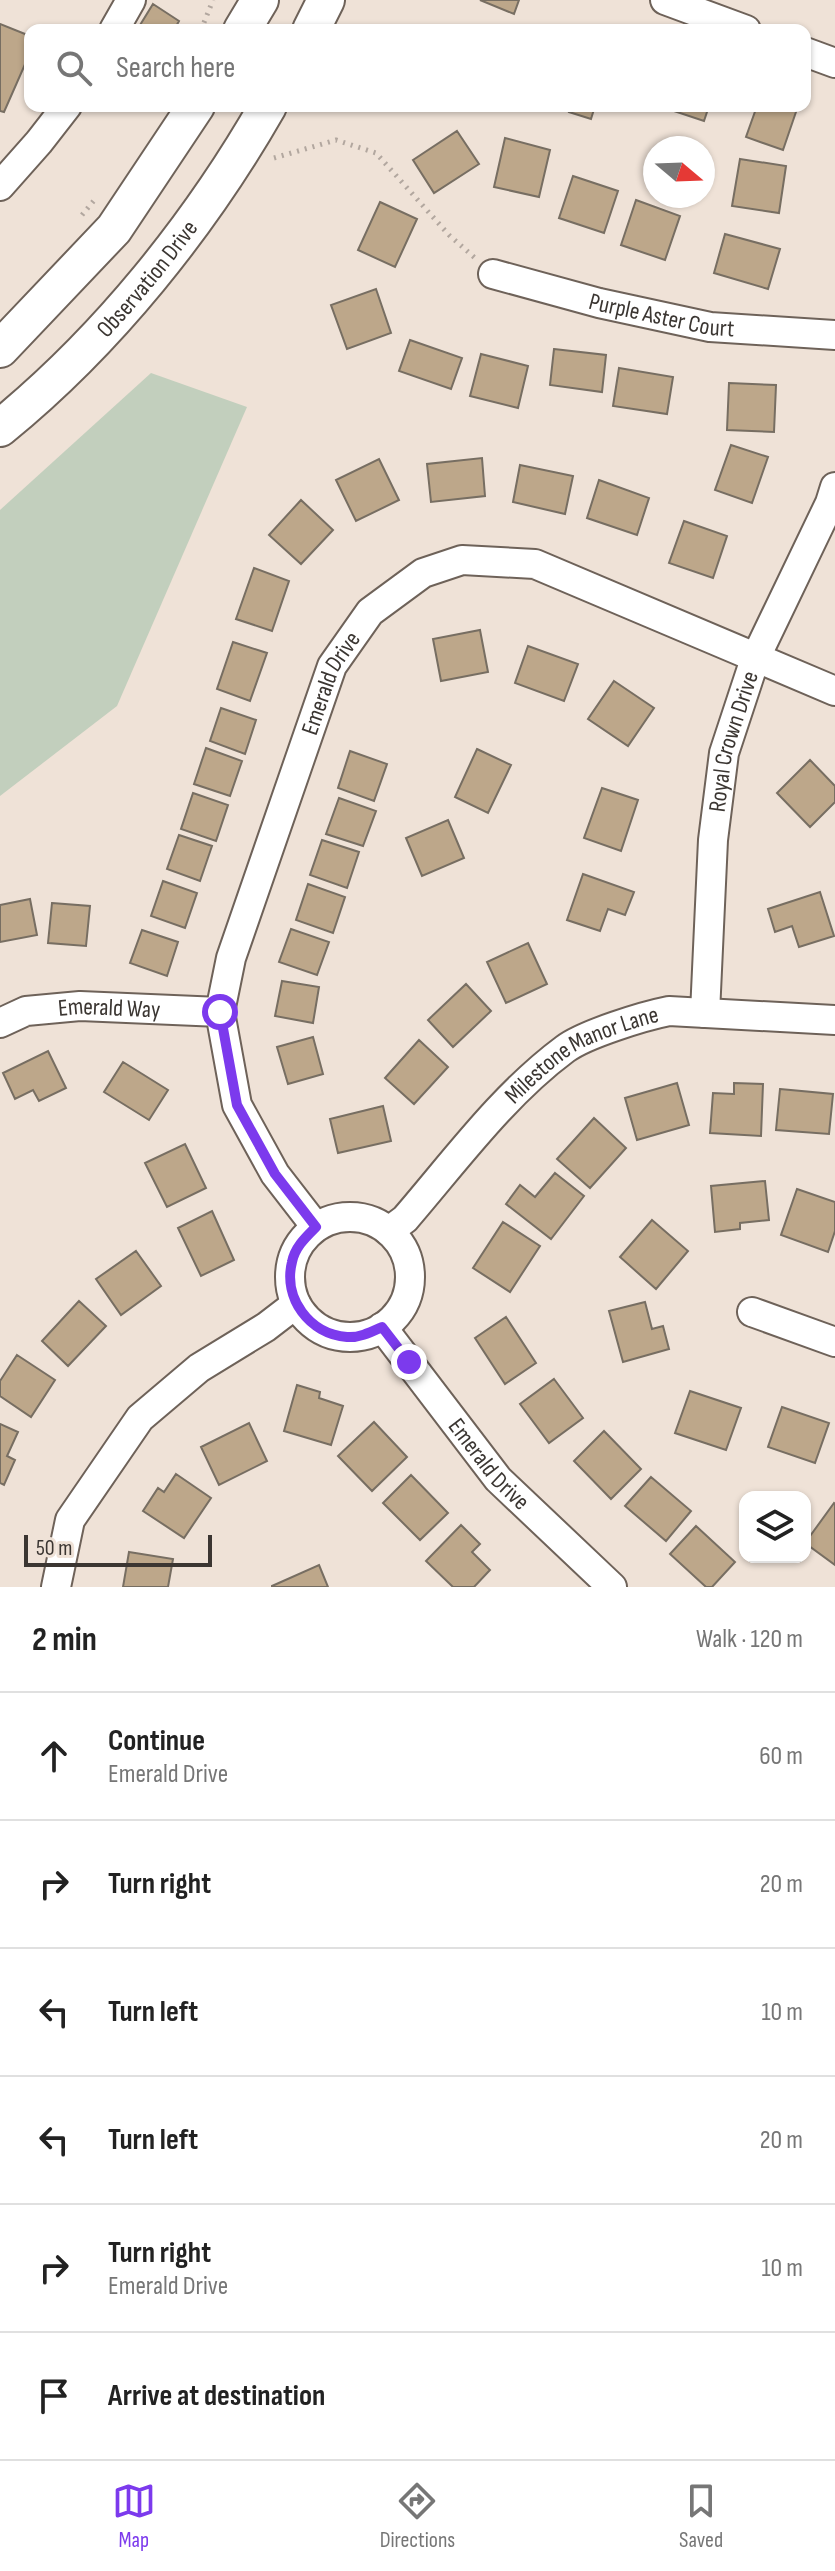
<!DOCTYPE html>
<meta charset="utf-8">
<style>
:root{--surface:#fff;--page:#f2f2f2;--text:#222;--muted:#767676;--line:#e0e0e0;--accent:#7c3aed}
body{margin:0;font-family:"Sofia Sans Condensed",sans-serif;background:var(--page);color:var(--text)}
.controls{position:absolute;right:24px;bottom:24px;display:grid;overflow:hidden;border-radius:16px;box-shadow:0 2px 6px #0004}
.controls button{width:72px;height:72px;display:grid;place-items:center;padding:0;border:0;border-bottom:2px solid var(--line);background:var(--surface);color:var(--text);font:40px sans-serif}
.compass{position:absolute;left:643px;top:136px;width:72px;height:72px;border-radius:50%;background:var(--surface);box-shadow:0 2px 6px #0004;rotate:109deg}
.scale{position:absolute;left:24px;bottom:20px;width:188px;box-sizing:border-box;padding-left:8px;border:4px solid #3b3632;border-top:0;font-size:22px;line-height:28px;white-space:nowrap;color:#3b3632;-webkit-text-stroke:6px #efe2d7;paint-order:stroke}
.stop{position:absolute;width:24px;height:24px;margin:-18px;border:6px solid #7c3aed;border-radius:50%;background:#fff}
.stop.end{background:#7c3aed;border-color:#fff;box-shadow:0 2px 8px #0008}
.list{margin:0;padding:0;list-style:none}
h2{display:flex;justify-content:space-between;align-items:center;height:104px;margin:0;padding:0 32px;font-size:34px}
h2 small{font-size:26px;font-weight:400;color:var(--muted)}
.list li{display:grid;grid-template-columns:52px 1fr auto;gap:24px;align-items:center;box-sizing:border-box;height:128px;padding:0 32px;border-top:2px solid var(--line)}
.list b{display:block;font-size:30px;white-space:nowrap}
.list p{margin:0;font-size:26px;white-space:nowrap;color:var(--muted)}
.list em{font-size:26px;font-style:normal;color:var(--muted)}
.icon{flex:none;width:44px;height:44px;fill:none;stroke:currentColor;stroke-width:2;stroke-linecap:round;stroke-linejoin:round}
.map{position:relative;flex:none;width:835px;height:1587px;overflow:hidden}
.search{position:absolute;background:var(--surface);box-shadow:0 2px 6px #0004;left:24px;right:24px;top:24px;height:88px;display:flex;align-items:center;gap:20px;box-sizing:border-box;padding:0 28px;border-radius:16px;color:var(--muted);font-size:30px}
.sheet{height:872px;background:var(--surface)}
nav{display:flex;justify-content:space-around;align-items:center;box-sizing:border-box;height:112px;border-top:2px solid var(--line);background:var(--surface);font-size:22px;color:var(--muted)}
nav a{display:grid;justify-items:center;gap:4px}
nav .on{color:var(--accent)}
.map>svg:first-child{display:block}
</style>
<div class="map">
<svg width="835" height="1587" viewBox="0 0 835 1587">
<rect width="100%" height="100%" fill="#efe2d7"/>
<!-- green -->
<path fill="#c2cfbd" d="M 151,373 L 247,407 L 117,706 L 0,796 L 0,510 Z"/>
<!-- building -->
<path fill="#bda78a" stroke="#776e62" stroke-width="2" d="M 480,0 L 519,0 L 514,14 Z
M 153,4 L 179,21 L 174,30 L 137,30 Z
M 0,24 L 30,36 L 30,53 L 4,112 L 0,111 Z
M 571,106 L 595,106 L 591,119 L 569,112 Z
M 659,106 L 709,106 L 704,121 Z
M 757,106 L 798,106 L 783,150 L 746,137 Z
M 457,131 L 479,164 L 434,193 L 413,160 Z
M 505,138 L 550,150 L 539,197 L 494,187 Z
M 740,159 L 786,166 L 779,213 L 732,206 Z
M 573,176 L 618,191 L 604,233 L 559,218 Z
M 636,200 L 680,216 L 665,260 L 621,245 Z
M 380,202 L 417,219 L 395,267 L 358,250 Z
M 725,234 L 780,249 L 768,289 L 714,273 Z
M 376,289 L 391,333 L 347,349 L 331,305 Z
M 410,340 L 462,358 L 451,389 L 399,371 Z
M 554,349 L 606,355 L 602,392 L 550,385 Z
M 481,354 L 528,366 L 518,408 L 470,396 Z
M 619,368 L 673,377 L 667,414 L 613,406 Z
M 729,383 L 776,385 L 774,432 L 727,430 Z
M 731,445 L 768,457 L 752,503 L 715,490 Z
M 482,458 L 485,496 L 431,502 L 427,464 Z
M 379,459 L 399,500 L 356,521 L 336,480 Z
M 520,465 L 573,476 L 565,514 L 513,502 Z
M 599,480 L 649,498 L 637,535 L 587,518 Z
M 301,500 L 333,530 L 301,564 L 269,535 Z
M 684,521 L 727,536 L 713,578 L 669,563 Z
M 254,568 L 289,581 L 272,631 L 236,619 Z
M 480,630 L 488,672 L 441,681 L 433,639 Z
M 233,642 L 267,653 L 250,701 L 217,689 Z
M 528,646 L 578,664 L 564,701 L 515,683 Z
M 614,681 L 654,708 L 628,746 L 588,719 Z
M 221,708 L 256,720 L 245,754 L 210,741 Z
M 206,748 L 242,761 L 230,796 L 194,784 Z
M 477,749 L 511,765 L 488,813 L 455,797 Z
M 350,751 L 387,764 L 374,801 L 338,788 Z
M 810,760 L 835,786 L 835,802 L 810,827 L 777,793 Z
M 602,788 L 638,800 L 621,851 L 584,838 Z
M 193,793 L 228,805 L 216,841 L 181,829 Z
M 339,798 L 376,811 L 363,846 L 326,834 Z
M 448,820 L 464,858 L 422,876 L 406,838 Z
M 179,835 L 212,846 L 200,881 L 167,869 Z
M 322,840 L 359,852 L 347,888 L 310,875 Z
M 583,874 L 634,892 L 625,915 L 608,909 L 600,931 L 567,920 Z
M 163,881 L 197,893 L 185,928 L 151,916 Z
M 308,884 L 345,897 L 333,933 L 296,920 Z
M 820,892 L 834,936 L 799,947 L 792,926 L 775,932 L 768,909 Z
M 30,899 L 37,935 L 0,942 L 0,905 Z
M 52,903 L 90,906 L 86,946 L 48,943 Z
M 291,929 L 329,942 L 317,975 L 279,962 Z
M 142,930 L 178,942 L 167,976 L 130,963 Z
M 528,943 L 547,984 L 506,1003 L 487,962 Z
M 282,981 L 319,987 L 313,1023 L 275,1016 Z
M 466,984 L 491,1011 L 453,1047 L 428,1020 Z
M 313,1037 L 323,1074 L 288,1084 L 277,1047 Z
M 419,1040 L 448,1067 L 414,1104 L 385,1078 Z
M 48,1051 L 66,1088 L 39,1101 L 33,1090 L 15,1099 L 3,1073 Z
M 123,1062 L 168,1090 L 149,1120 L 104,1092 Z
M 677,1083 L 689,1125 L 637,1140 L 625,1098 Z
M 734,1083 L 763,1084 L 761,1136 L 710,1133 L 713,1093 L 734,1094 Z
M 780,1089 L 833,1094 L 829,1134 L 776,1130 Z
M 383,1106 L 391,1141 L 338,1153 L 330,1119 Z
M 594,1118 L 626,1148 L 590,1188 L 557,1159 Z
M 185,1144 L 206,1188 L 167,1207 L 145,1163 Z
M 555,1173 L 584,1196 L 551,1239 L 506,1204 L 520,1185 L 535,1197 Z
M 765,1181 L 769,1220 L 740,1223 L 740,1229 L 715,1232 L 711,1186 Z
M 797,1189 L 835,1202 L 835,1231 L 828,1252 L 781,1235 Z
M 212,1211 L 234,1260 L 201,1276 L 178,1228 Z
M 652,1220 L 688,1251 L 656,1289 L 620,1257 Z
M 503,1222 L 540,1246 L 510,1292 L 473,1268 Z
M 136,1251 L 161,1286 L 121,1315 L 96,1279 Z
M 79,1301 L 106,1326 L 68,1366 L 42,1341 Z
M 645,1302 L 652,1329 L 663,1326 L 669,1349 L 623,1362 L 609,1311 Z
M 506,1317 L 536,1363 L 505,1384 L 475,1338 Z
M 17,1355 L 55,1380 L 31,1417 L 0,1396 L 0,1381 Z
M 554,1379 L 583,1418 L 549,1443 L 520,1404 Z
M 297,1385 L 320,1392 L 319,1398 L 343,1406 L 331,1445 L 284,1431 Z
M 690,1391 L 741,1408 L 726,1450 L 675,1433 Z
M 782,1407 L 829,1423 L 815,1463 L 768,1447 Z
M 374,1422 L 407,1457 L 372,1491 L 338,1456 Z
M 249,1423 L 267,1461 L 219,1485 L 201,1447 Z
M 0,1424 L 18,1432 L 7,1456 L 15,1460 L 4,1485 L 0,1483 Z
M 604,1431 L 641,1469 L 611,1499 L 574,1461 Z
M 176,1474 L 211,1498 L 184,1538 L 143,1511 L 158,1488 L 164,1492 Z
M 411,1475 L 448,1513 L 420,1540 L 383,1503 Z
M 651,1477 L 691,1511 L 666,1541 L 625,1506 Z
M 834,1503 L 835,1504 L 835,1565 L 805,1543 Z
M 461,1525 L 480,1544 L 472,1552 L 490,1570 L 474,1587 L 453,1587 L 426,1561 Z
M 696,1526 L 735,1562 L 712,1587 L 706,1587 L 670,1554 Z
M 129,1552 L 173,1559 L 168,1587 L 123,1587 Z
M 319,1565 L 328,1587 L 272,1587 L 272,1586 Z"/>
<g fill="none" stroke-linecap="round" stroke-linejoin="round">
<!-- minor casing -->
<g stroke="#6e6259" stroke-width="32">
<g id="minor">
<path d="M 665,0 L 746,30"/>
<path d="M 114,30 L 131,0"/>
<path d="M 805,52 L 835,63"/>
<path d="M 0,186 L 39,142 L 67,106"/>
<path id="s1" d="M 493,274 L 599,303 L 710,327 L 835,335"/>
<path id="s2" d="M 705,1013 L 713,840 L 724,753 L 755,659 L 830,503 L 835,487"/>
<path id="s3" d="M 0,1023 L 26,1011 L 80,1006 L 220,1012"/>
<circle cx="350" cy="1277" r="60"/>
<path id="s4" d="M 316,1227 L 275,1174 L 237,1105 L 220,1012 L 231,958 L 332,666 L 370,612 L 423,573 L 462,560 L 535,564 L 835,691"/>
<path id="s5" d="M 389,1231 L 405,1219 C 455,1161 503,1095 565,1049 C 585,1034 644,1016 669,1011 L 835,1020"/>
<path d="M 752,1312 L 835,1342"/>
<path id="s6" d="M 382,1327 L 498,1479 L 612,1587"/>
<path d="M 56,1587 L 70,1520 L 140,1418 L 199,1368 L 266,1327 L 296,1304"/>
</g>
</g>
<!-- tertiary casing -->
<g stroke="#6e6259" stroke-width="40">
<g id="tertiary">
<path d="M 242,30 L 260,0"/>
<path d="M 311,30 L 326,0"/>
<path d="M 0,349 L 114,229 L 196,106"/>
<path id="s7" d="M 0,428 C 107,341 200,225 268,106"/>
</g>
</g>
<!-- path -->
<path stroke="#b2a79f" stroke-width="5" stroke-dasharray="2 6" stroke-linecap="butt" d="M 201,30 L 213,0
M 274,158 L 336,140 L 376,153 L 449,235 L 475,258
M 82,215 L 96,198"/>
<!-- minor -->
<use href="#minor" stroke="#fff" stroke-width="28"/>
<!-- tertiary -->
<use href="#tertiary" stroke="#fff" stroke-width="36"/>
</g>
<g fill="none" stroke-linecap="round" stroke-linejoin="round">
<!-- route -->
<path stroke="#7c3aed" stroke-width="10" d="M 220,1012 L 237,1105 L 275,1174 L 316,1227 C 306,1237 295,1247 292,1262 C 283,1298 309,1334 347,1337 C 359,1338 371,1332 382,1327 L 409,1362"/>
</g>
<g text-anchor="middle" stroke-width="7" stroke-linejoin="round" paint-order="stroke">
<!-- street labels -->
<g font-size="24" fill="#3b3632" stroke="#efe2d7">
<text dy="8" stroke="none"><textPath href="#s7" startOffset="210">Observation Drive</textPath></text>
<text dy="8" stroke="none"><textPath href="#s1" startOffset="174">Purple Aster Court</textPath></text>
<text dy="8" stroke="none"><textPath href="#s4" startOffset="588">Emerald Drive</textPath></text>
<text dy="8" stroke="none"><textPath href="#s2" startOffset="274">Royal Crown Drive</textPath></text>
<text dy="8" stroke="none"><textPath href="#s3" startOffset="112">Emerald Way</textPath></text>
<text dy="8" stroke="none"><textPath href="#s5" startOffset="266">Milestone Manor Lane</textPath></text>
<text dy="8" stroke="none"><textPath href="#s6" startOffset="174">Emerald Drive</textPath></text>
</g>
</g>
</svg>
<div class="controls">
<button><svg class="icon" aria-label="layers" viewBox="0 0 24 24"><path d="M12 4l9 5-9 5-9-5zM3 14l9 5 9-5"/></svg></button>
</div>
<svg class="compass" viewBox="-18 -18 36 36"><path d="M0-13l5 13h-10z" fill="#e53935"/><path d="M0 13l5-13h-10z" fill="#767676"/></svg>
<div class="scale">50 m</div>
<div class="stop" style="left:220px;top:1012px"></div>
<div class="stop end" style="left:409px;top:1362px"></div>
<div class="search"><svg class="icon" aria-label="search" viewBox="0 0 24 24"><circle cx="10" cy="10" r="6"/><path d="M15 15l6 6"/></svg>Search here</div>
</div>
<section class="sheet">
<h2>2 min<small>Walk · 120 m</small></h2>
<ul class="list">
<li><svg class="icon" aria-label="ahead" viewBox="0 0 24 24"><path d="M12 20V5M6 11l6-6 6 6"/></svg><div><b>Continue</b><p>Emerald Drive</p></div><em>60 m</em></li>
<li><svg class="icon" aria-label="right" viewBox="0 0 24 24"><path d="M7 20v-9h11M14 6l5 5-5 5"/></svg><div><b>Turn right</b></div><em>20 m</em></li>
<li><svg class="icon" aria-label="left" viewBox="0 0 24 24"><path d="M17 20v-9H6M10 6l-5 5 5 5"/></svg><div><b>Turn left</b></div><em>10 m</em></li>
<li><svg class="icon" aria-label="left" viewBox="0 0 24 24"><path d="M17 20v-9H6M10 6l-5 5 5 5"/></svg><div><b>Turn left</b></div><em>20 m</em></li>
<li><svg class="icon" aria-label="right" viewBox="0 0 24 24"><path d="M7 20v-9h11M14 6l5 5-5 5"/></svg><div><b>Turn right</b><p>Emerald Drive</p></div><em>10 m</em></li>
<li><svg class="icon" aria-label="arrive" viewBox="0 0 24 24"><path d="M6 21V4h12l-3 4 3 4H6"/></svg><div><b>Arrive at destination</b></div></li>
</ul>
</section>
<nav>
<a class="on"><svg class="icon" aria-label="map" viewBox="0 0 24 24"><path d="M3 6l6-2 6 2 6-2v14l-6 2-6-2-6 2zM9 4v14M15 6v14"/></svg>Map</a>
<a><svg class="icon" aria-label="directions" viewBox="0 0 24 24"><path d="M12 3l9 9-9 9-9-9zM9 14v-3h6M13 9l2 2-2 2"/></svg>Directions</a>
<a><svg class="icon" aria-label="saved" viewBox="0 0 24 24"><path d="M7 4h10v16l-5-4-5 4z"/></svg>Saved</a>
</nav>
